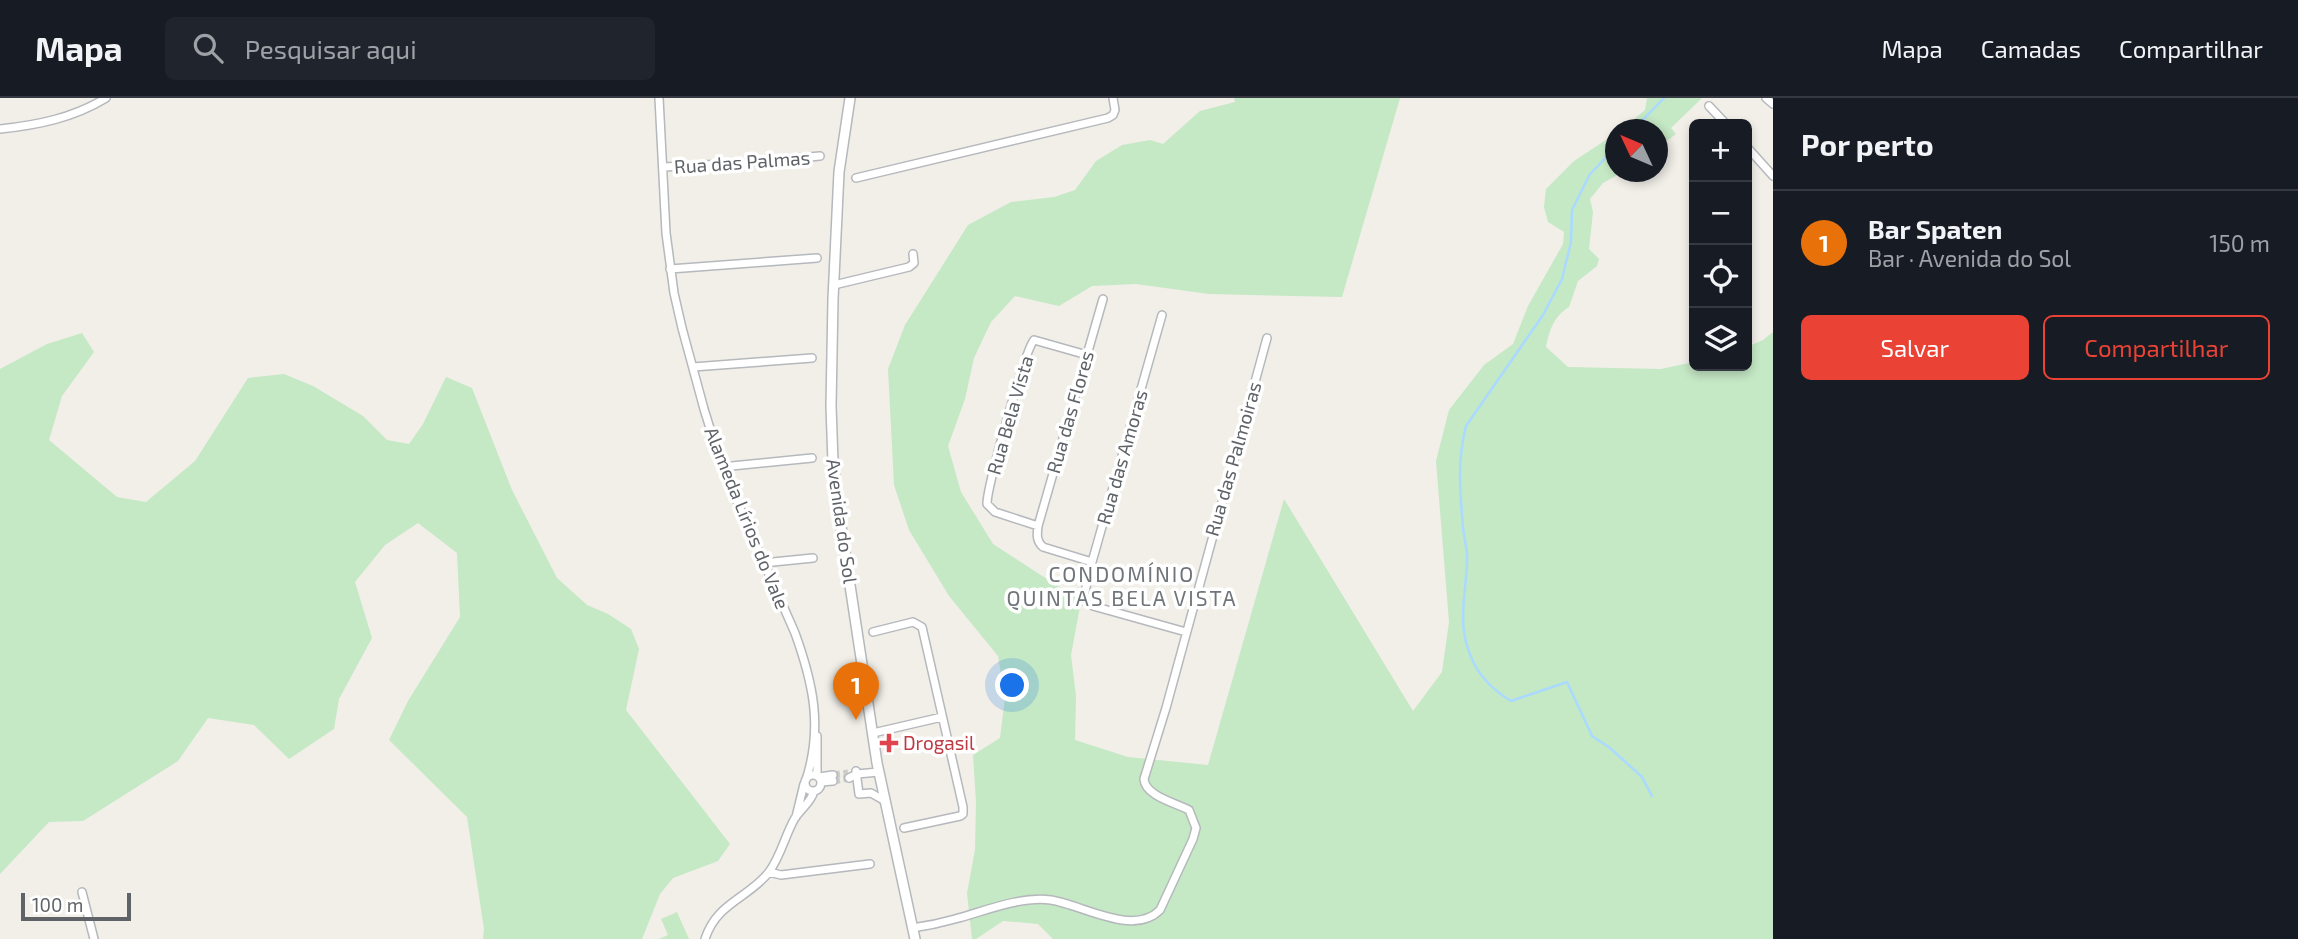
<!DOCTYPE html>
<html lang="pt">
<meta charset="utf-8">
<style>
:root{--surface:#171b24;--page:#20242c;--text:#f1f3f6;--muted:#9ea1a6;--line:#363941;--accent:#ea4335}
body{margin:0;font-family:"Exo 2",sans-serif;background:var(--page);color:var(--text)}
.controls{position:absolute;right:21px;top:21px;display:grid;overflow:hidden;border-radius:10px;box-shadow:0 4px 10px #0003}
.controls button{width:63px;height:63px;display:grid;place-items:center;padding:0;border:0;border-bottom:2px solid var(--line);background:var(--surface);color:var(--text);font:35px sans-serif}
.compass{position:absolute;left:1605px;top:21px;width:63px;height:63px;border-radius:50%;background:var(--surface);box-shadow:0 4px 10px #0003;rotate:314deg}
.scale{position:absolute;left:21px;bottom:18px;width:110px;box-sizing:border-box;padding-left:7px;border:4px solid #5f6368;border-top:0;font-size:19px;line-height:24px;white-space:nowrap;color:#5f6368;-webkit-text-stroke:5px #fff;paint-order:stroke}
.you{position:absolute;left:1013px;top:588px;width:24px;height:24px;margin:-18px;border:5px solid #fff;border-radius:50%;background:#1a73e8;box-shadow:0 0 0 10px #1a73e833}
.badge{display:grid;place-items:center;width:46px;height:46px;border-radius:50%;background:var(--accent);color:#fff;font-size:23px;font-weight:700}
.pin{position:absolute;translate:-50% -58px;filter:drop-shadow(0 2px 4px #0008)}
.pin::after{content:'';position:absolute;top:37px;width:24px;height:21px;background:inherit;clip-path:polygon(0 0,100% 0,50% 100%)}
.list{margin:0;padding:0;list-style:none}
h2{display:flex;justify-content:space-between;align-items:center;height:91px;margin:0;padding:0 28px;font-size:30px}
h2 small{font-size:23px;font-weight:400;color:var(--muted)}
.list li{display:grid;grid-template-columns:46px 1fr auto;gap:21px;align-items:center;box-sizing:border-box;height:105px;padding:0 28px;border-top:2px solid var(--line)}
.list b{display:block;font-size:26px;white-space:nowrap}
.list p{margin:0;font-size:23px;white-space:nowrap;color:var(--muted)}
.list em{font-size:23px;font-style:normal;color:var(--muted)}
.actions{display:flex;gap:14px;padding:21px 28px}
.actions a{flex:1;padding:16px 0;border:2px solid var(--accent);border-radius:10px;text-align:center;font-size:24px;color:var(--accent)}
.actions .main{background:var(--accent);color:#fff}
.icon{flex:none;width:38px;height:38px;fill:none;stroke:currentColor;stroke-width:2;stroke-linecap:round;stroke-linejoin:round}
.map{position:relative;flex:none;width:1773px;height:841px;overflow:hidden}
header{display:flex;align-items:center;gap:42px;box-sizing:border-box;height:98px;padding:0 35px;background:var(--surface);border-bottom:2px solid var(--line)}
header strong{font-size:33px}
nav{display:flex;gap:38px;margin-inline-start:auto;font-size:24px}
.search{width:490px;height:63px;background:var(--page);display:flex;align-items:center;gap:18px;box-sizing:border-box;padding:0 24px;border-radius:10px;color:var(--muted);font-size:26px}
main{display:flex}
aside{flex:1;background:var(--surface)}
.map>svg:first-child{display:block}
</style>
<header>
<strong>Mapa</strong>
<div class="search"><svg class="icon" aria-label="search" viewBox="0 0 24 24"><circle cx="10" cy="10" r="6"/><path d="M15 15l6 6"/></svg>Pesquisar aqui</div>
<nav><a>Mapa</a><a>Camadas</a><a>Compartilhar</a></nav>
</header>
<main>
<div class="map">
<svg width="1773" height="841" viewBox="0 0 1773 841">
<rect width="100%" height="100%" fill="#f1efe8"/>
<!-- green -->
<path fill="#c5e8c5" d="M 1234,0 L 1400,0 L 1342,199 L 1209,196 L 1136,186 L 1092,188 L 1059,208 L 1015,198 L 991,224 L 974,260 L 965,301 L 948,348 L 961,394 L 993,446 L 1081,503 L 1071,557 L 1076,598 L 1075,642 L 1128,659 L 1208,667 L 1284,401 L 1413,613 L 1442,574 L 1449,524 L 1436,363 L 1449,312 L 1484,267 L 1513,246 L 1528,208 L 1563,146 L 1564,134 L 1548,124 L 1544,109 L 1546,91 L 1574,63 L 1615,36 L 1616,74 L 1623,74 L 1603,85 L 1590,101 L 1593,114 L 1589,151 L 1599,161 L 1597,168 L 1578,183 L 1569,209 C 1554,218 1549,233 1546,249 L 1568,269 L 1661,271 L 1694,264 L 1694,268 L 1747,268 L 1747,249 L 1763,242 L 1773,234 L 1773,841 L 1053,841 L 1038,826 L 1003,823 L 976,841 L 972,841 L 967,795 L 975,752 L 976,704 L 973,657 L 1000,640 L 1005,600 L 998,558 L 949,498 L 909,432 L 894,387 L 888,271 L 905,227 L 968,127 L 1011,104 L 1054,99 L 1075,92 L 1096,63 L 1122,47 L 1150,42 L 1163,46 L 1200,13 L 1235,4 Z
M 1647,0 L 1702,0 L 1671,30 L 1676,36 L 1658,49 L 1658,32 L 1622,31 L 1645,12 Z
M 82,235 L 94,254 L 62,298 L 49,342 L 117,399 L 146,404 L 195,363 L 248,280 L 284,276 L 313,288 L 363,318 L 387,342 L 409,346 L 423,326 L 446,279 L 472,290 L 512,392 L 557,480 L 587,507 L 608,516 L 631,531 L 639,551 L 626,612 L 730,746 L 718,763 L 673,780 L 660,796 L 642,841 L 483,841 L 484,831 L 467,719 L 389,642 L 408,603 L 460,519 L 457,455 L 418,425 L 385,447 L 355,484 L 372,540 L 339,601 L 334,631 L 289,661 L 254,627 L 208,620 L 178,663 L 83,723 L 49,724 L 0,776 L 0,271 L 47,246 Z
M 677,814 L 689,841 L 659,841 L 668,837 L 661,821 Z"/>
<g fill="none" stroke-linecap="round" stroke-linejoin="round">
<!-- stream -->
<path stroke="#aadaff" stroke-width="2.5" d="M 1633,32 L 1664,0
M 1616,49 L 1590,76 L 1572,112 L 1571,144 L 1562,181 L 1543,217 L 1466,328 C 1457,362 1460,395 1463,429 C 1464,438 1466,447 1467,455 C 1468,488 1457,519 1468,551 C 1475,574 1491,591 1511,603 L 1567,584 L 1592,638 L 1610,650 L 1642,679 L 1652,698"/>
<!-- minor-tunnel -->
<path stroke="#ccccc8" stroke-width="7" stroke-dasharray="7 3.5" stroke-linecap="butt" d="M 833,677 L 848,675
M 833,683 L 849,680"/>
<!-- minor casing -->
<g stroke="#b5b8bc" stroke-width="10">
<path id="minor" d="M 659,0 L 666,135 L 674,195 L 682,230 L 704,311 L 722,369 L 795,535 C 813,585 823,629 806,682
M 1766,0 L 1773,6
M 1709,8 L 1726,26
M 0,31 C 38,27 73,20 106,0
M 1747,49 L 1773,78
M 664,69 L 743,65 L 820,58
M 856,80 L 1108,20 L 1113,17 L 1115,12 L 1113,0
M 670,171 L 817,160
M 834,187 L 909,169 L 914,165 L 913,156
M 1162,217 L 1092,464 L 1083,502 L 1093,508 L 1186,534
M 693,269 L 812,260
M 722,369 L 812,360
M 1038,428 L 995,414 L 987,406 C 987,389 1025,252 1034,242 L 1087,257
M 1092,464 L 1043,449 C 1036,443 1037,436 1038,428 L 1103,201
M 763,465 L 813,460
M 873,534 L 913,524 L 922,529 L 963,709 L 963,716 L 960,718 L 904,730
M 873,635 L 942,619
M 856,673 L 859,696 L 871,695 L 885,703
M805 685a8 8 0 1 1 16 0a8 8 0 1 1-16 0Z
M 817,678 L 817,638
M 819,679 L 833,677
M 849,680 L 857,676 L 879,674
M 821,684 L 833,683
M 796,719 L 804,686
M 769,774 L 781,777 L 870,766
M 82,794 L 94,841
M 912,830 C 927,828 941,825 955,821 C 985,813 1020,798 1051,802 C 1083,807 1133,839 1160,812 L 1193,741 L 1196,730 L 1189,712 C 1176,705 1145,698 1144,681 L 1166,610 L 1267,240
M 705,841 C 717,804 749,800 769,774 C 781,758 785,737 795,720 C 801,711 812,703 814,693"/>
</g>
<!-- tertiary casing -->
<g stroke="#b5b8bc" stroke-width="12">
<path id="tertiary" d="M 850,0 L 839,74 L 833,201 L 831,308 L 833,364 L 839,415 L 877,665 L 915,841"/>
</g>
<!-- minor -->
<use href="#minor" stroke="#fff" stroke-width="7"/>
<!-- tertiary -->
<use href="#tertiary" stroke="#fff" stroke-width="9"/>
</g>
<!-- markers -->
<path fill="#e0444e" stroke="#fff" stroke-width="2.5" d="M885.5 634.5h7v7h7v7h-7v7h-7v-7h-7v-7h7z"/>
<g text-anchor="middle" stroke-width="7" stroke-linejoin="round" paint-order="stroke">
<!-- street labels -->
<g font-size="19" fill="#5f6368" stroke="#fff">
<text transform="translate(742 64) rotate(-4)" y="7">Rua das Palmas</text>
<text transform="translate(1070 314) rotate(-74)" y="7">Rua das Flores</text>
<text transform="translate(1010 317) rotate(-74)" y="7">Rua Bela Vista</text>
<text transform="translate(1122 359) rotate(-74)" y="7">Rua das Amoras</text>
<text transform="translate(1233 361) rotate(-74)" y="7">Rua das Palmoiras</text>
<text transform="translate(747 420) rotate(68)" y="7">Alameda Lírios do Vale</text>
<text transform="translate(842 423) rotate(82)" y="7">Avenida do Sol</text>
</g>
<!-- health labels -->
<g font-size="19" fill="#be3a42" stroke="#fff" text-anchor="start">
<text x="903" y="652">Drogasil</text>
</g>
<!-- neighbourhood labels -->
<g font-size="21" letter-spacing="2" fill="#70757a" stroke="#fff">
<text x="1122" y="484">CONDOMÍNIO<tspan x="1122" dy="24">QUINTAS BELA VISTA</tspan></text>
</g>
</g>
</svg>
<div class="controls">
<button>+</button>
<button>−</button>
<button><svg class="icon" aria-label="locate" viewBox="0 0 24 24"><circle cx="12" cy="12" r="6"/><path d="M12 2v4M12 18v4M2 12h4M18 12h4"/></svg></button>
<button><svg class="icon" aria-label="layers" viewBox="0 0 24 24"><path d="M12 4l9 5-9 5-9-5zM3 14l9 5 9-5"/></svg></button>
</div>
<svg class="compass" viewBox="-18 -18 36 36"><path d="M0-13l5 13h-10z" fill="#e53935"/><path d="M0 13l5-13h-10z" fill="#9ea1a6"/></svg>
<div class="scale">100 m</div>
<div class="you"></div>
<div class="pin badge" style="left:856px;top:622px;background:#e8710a">1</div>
</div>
<aside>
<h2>Por perto<small></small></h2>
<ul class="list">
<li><span class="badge" style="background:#e8710a">1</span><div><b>Bar Spaten</b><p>Bar · Avenida do Sol</p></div><em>150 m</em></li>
</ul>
<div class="actions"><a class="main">Salvar</a><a>Compartilhar</a></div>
</aside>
</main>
